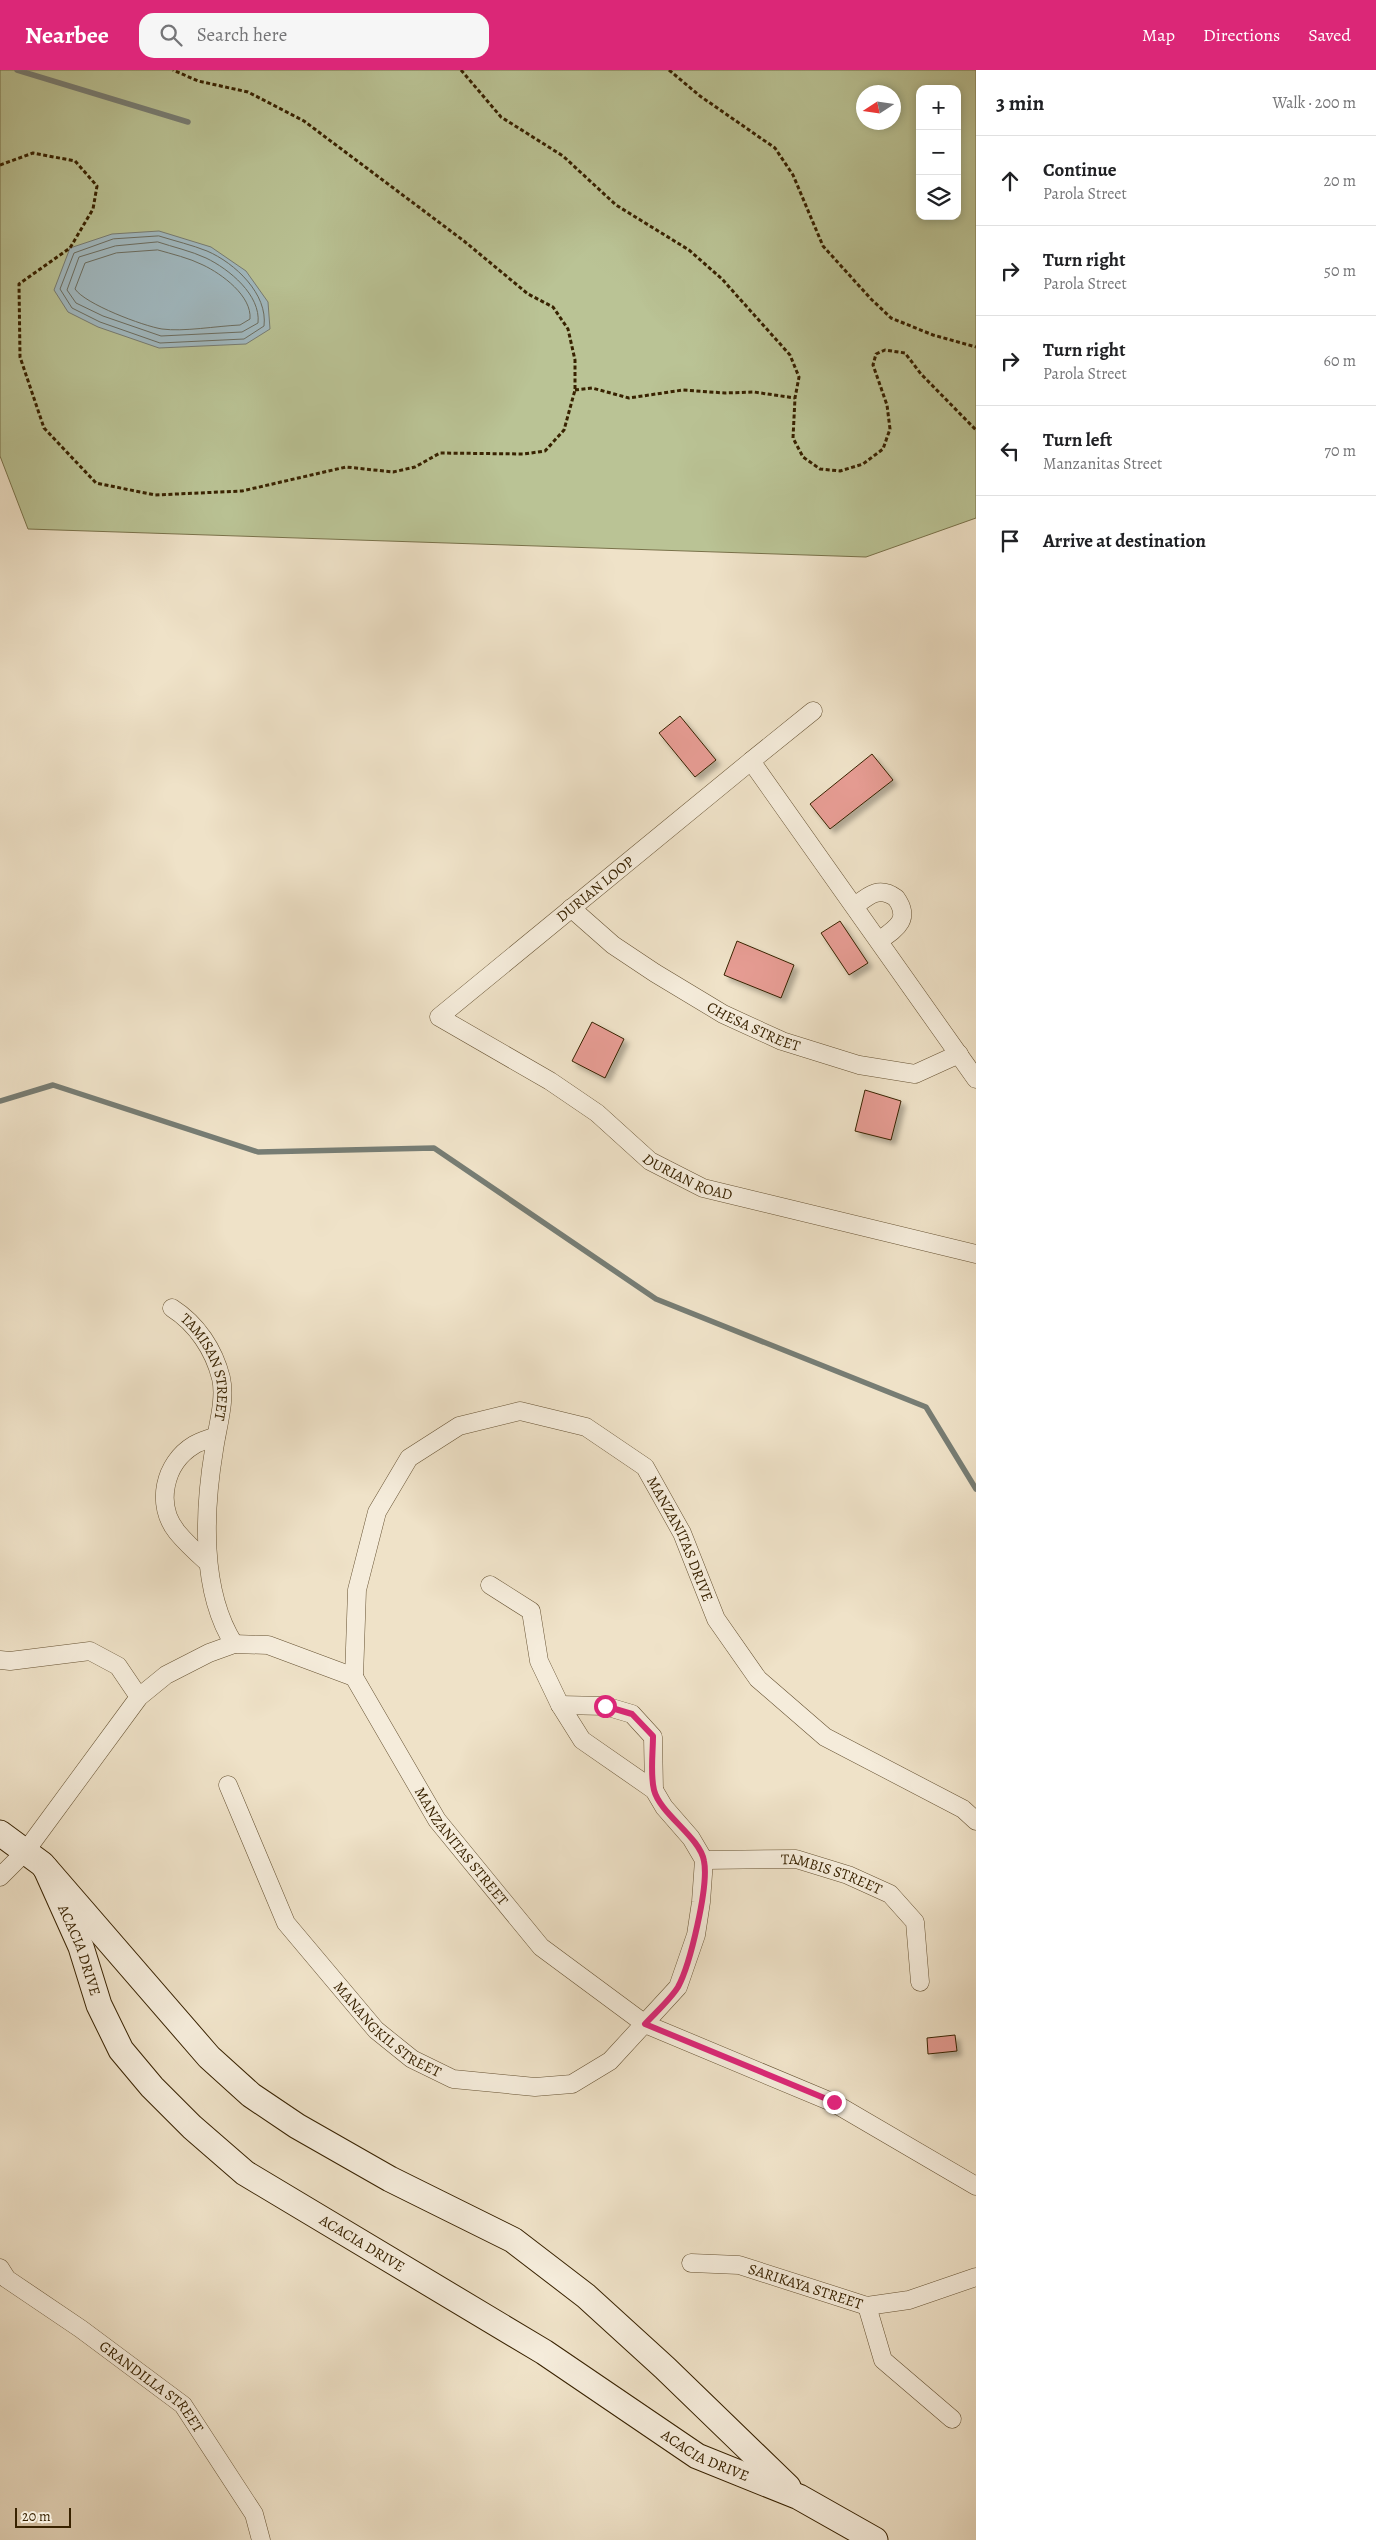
<!DOCTYPE html>
<meta charset="utf-8">
<style>
:root{--surface:#fff;--page:#f6f6f6;--text:#202124;--muted:#757577;--line:#e0e0e0;--accent:#db2777}
body{margin:0;font-family:Alegreya,serif;background:var(--page);color:var(--text)}
.controls{position:absolute;right:15px;top:15px;display:grid;overflow:hidden;border-radius:10px;box-shadow:0 2px 8px #0003}
.controls button{width:45px;height:45px;display:grid;place-items:center;padding:0;border:0;border-bottom:1px solid var(--line);background:var(--surface);color:var(--text);font:25px sans-serif}
.compass{position:absolute;left:856px;top:15px;width:45px;height:45px;border-radius:50%;background:var(--surface);box-shadow:0 2px 8px #0003;rotate:258deg}
.scale{position:absolute;left:15px;bottom:12px;width:56px;box-sizing:border-box;padding-left:5px;border:2px solid #382200;border-top:0;font-size:14px;line-height:18px;white-space:nowrap;color:#382200;-webkit-text-stroke:4px #f5ecdb;paint-order:stroke}
.stop{position:absolute;width:15px;height:15px;margin:-11px;border:4px solid #db2777;border-radius:50%;background:#fff}
.stop.end{background:#db2777;border-color:#fff;box-shadow:0 1px 5px #0008}
.list{margin:0;padding:0;list-style:none}
h2{display:flex;justify-content:space-between;align-items:center;height:65px;margin:0;padding:0 20px;font-size:21px}
h2 small{font-size:16px;font-weight:400;color:var(--muted)}
.list li{display:grid;grid-template-columns:32px 1fr auto;gap:15px;align-items:center;box-sizing:border-box;height:90px;padding:0 20px;border-top:1px solid var(--line)}
.list b{display:block;font-size:19px;white-space:nowrap}
.list p{margin:0;font-size:16px;white-space:nowrap;color:var(--muted)}
.list em{font-size:16px;font-style:normal;color:var(--muted)}
.icon{flex:none;width:28px;height:28px;fill:none;stroke:currentColor;stroke-width:2;stroke-linecap:round;stroke-linejoin:round}
.map{position:relative;flex:none;width:976px;height:2470px;overflow:hidden}
header{display:flex;align-items:center;gap:30px;box-sizing:border-box;height:70px;padding:0 25px;background:var(--accent);color:#fff}
header strong{font-size:24px}
nav{display:flex;gap:28px;margin-inline-start:auto;font-size:18px}
.search{width:350px;height:45px;background:var(--page);display:flex;align-items:center;gap:12px;box-sizing:border-box;padding:0 18px;border-radius:15px;color:var(--muted);font-size:19px}
main{display:flex}
aside{flex:1;background:var(--surface)}
.map>svg:first-child{display:block}
</style>
<header>
<strong>Nearbee</strong>
<div class="search"><svg class="icon" aria-label="search" viewBox="0 0 24 24"><circle cx="10" cy="10" r="6"/><path d="M15 15l6 6"/></svg>Search here</div>
<nav><a>Map</a><a>Directions</a><a>Saved</a></nav>
</header>
<main>
<div class="map">
<svg width="976" height="2470" viewBox="0 0 976 2470">
<defs>
<filter id="shadow"><feDropShadow dx="4.5" dy="4.5" stdDeviation="2.5" flood-color="#0004"/></filter>
</defs>
<rect width="100%" height="100%" fill="#efe2c8"/>
<filter id="stains"><feTurbulence type="fractalNoise" baseFrequency=".004" numOctaves="4"/><feColorMatrix values="0 0 0 0 .2 0 0 0 0 .09 0 0 0 0 .02 0 0 0 .5 -.17"/></filter>
<radialGradient id="worn" r=".72"><stop offset=".6" stop-color="#630" stop-opacity="0"/><stop offset="1" stop-color="#630" stop-opacity=".3"/></radialGradient>
<!-- green -->
<path fill="#bac395" stroke="#79724a" fill-rule="evenodd" d="M 0,0 L 976,0 L 976,448 L 866,487 L 28,459 L 0,386 ZM 920,19 L 957,19 L 957,146 L 920,146 ZM 864,22 L 894,22 L 894,52 L 864,52 Z"/>
<!-- water -->
<path fill="#a1bac2" stroke="#777d74" d="M 159,161 L 211,177 L 246,201 L 268,232 L 270,259 L 246,274 L 159,278 L 98,257 L 68,242 L 54,220 L 70,178 L 112,164 Z"/>
<g fill="none" stroke-linecap="round" stroke-linejoin="round">
<!-- shore -->
<path stroke="#6c6e61" stroke-width="1" d="M 159,166 C 175,171 192,175 207,181 C 235,193 268,224 264,256 L 244,269 L 160,273 L 100,252 L 72,238 L 60,219 L 74,183 L 113,169 Z
M 158,172 C 173,177 191,181 206,188 C 229,199 261,225 258,253 L 242,262 L 161,266 L 103,246 L 76,233 L 67,220 L 79,187 L 115,176 Z
M 158,180 C 172,184 189,188 203,195 C 222,204 252,226 250,249 L 240,255 C 217,256 183,262 162,259 C 143,256 85,234 75,219 L 85,193 L 116,183 Z"/>
<!-- stream -->
<path stroke="#777d74" stroke-width="5.5" d="M 17,0 L 188,52
M 0,1031 L 53,1015 L 258,1082 L 434,1078 L 656,1229 L 926,1337 L 976,1419"/>
</g>
<!-- building -->
<path fill="#e69c93" stroke="#382200" filter="url(#shadow)" d="M 680,646 L 716,690 L 695,707 L 659,663 Z
M 872,684 L 893,710 L 830,759 L 810,734 Z
M 840,851 L 868,893 L 849,905 L 821,863 Z
M 737,871 L 794,895 L 781,928 L 724,905 Z
M 592,952 L 624,969 L 605,1008 L 572,991 Z
M 865,1020 L 901,1031 L 891,1070 L 855,1061 Z
M 955,1965 L 957,1981 L 928,1984 L 927,1968 Z"/>
<g fill="none" stroke-linecap="round" stroke-linejoin="round">
<!-- street casing -->
<g stroke="#665232" stroke-width="19">
<g id="street">
<path d="M 751,691 L 813,641"/>
<path d="M 855,836 C 869,825 879,816 896,828 C 911,849 897,858 880,870"/>
<path id="s1" d="M 571,838 L 613,875 L 655,903 L 723,944 L 782,971 L 859,995 L 915,1004 L 959,984"/>
<path id="s2" d="M 976,1009 L 751,691 L 439,947 L 550,1011 L 597,1043 L 650,1091 L 703,1118 L 976,1184"/>
<path id="s3" d="M 172,1238 C 197,1254 214,1280 221,1308 C 226,1330 217,1358 214,1380 C 204,1440 200,1521 234,1574"/>
<path d="M 207,1492 C 197,1483 186,1473 177,1462 C 155,1435 164,1393 194,1375 C 201,1371 209,1369 216,1366"/>
<path d="M 0,1590 L 10,1591 L 90,1581 L 118,1596 L 139,1627"/>
<path id="s4" d="M 354,1607 L 357,1520 L 377,1442 L 409,1388 L 459,1356 L 520,1341 L 586,1357 L 645,1397 L 682,1463 L 716,1549 L 758,1609 L 825,1667 L 963,1739 L 976,1751"/>
<path d="M 560,1635 L 605,1636 L 632,1644 L 653,1667 L 654,1720"/>
<path id="s5" d="M 228,1715 L 286,1853 L 376,1960 L 412,1989 L 453,2009 L 535,2017 L 572,2014 L 610,1991 L 678,1917 L 696,1865 L 701,1832 L 704,1790 L 691,1768 L 664,1737 L 654,1720 L 582,1670 L 560,1635 L 539,1591 L 531,1541 L 490,1515"/>
<path id="s6" d="M 704,1790 L 796,1789 L 848,1805 L 890,1824 L 915,1852 L 920,1912"/>
<path id="s7" d="M 0,1807 L 25,1782 L 139,1627 L 166,1605 L 209,1583 L 234,1574 L 268,1575 L 354,1607 L 437,1750 L 541,1877 L 645,1954 L 834,2033 L 976,2116"/>
<path id="s8" d="M 691,2193 L 739,2195 L 867,2236 L 909,2230 L 976,2207"/>
<path id="s9" d="M 0,2198 L 7,2209 L 81,2259 L 183,2335 L 254,2444 L 261,2470"/>
<path d="M 867,2236 L 883,2290 L 952,2349"/>
</g>
</g>
<!-- secondary casing -->
<g stroke="#382200" stroke-width="27">
<g id="secondary">
<path d="M 0,1763 L 42,1794 L 209,1987 L 251,2025 L 297,2056 L 390,2109 L 513,2170 L 586,2226 L 665,2298 L 788,2417"/>
<path id="s10" d="M 46,1799 L 81,1877 L 99,1935 L 121,1980 L 152,2017 L 192,2057 L 245,2103 L 544,2282 L 697,2386 L 799,2427 L 875,2470"/>
</g>
</g>
<!-- path -->
<path stroke="#382200" stroke-width="3" stroke-dasharray="4 2.5" stroke-linecap="butt" d="M 461,0 L 501,47 L 563,86 L 616,135 L 689,180 L 722,209 L 790,285 L 799,307 L 795,328 L 793,368 L 803,387 L 820,399 L 840,401 L 863,394 L 883,379 L 890,359 L 887,335 L 873,295 L 876,284 L 885,280 L 905,283 L 921,304 L 976,360
M 669,0 L 700,26 L 775,78 L 793,105 L 823,176 L 871,229 L 891,248 L 933,265 L 976,277
M 0,95 L 33,83 L 75,91 L 97,116 L 93,139 L 70,178 L 19,214 L 20,287 L 44,358 L 96,413 L 155,425 L 242,421 L 346,397 L 393,402 L 415,397 L 440,383 L 524,384 L 545,381 L 564,360 L 575,320 L 575,290 L 568,259 L 553,237 L 528,224 L 464,171 L 304,51 L 248,22 L 198,11 L 173,0
M 575,320 L 592,318 L 629,328 L 683,320 L 725,323 L 754,322 L 795,328"/>
<!-- street -->
<use href="#street" stroke="#f5ecdb" stroke-width="18"/>
<!-- secondary -->
<use href="#secondary" stroke="#f5ecdb" stroke-width="25"/>
</g>
<g fill="none" stroke-linecap="round" stroke-linejoin="round">
<!-- route -->
<path stroke="#db2777" stroke-width="6" d="M 605,1636 L 632,1644 L 653,1666 C 653,1683 650,1704 654,1720 C 660,1744 700,1767 704,1791 C 709,1816 690,1895 678,1917 C 670,1930 655,1943 645,1954 L 834,2032"/>
</g>
<g text-anchor="middle" stroke-width="4" stroke-linejoin="round" paint-order="stroke">
<!-- street labels -->
<g font-size="15" fill="#382200" stroke="#f5ecdb">
<text transform="translate(595 819) rotate(-39)" y="5">DURIAN LOOP</text>
<text dy="5" stroke="none"><textPath href="#s1" startOffset="219">CHESA STREET</textPath></text>
<text dy="5" stroke="none"><textPath href="#s2" startOffset="1091">DURIAN ROAD</textPath></text>
<text dy="5" stroke="none"><textPath href="#s3" startOffset="72">TAMISAN STREET</textPath></text>
<text dy="5" stroke="none"><textPath href="#s4" startOffset="572">MANZANITAS DRIVE</textPath></text>
<text dy="5" stroke="none"><textPath href="#s7" startOffset="664">MANZANITAS STREET</textPath></text>
<text dy="5" stroke="none"><textPath href="#s6" startOffset="130">TAMBIS STREET</textPath></text>
<text dy="5" stroke="none"><textPath href="#s10" startOffset="88">ACACIA DRIVE</textPath></text>
<text dy="5" stroke="none"><textPath href="#s5" startOffset="298">MANANGKIL STREET</textPath></text>
<text dy="5" stroke="none"><textPath href="#s10" startOffset="508">ACACIA DRIVE</textPath></text>
<text dy="5" stroke="none"><textPath href="#s8" startOffset="118">SARIKAYA STREET</textPath></text>
<text dy="5" stroke="none"><textPath href="#s9" startOffset="194">GRANDILLA STREET</textPath></text>
<text dy="5" stroke="none"><textPath href="#s10" startOffset="912">ACACIA DRIVE</textPath></text>
</g>
</g>
<rect width="100%" height="100%" filter="url(#stains)"/>
<rect width="100%" height="100%" fill="url(#worn)"/>
</svg>
<div class="controls">
<button>+</button>
<button>−</button>
<button><svg class="icon" aria-label="layers" viewBox="0 0 24 24"><path d="M12 4l9 5-9 5-9-5zM3 14l9 5 9-5"/></svg></button>
</div>
<svg class="compass" viewBox="-18 -18 36 36"><path d="M0-13l5 13h-10z" fill="#e53935"/><path d="M0 13l5-13h-10z" fill="#757577"/></svg>
<div class="scale">20 m</div>
<div class="stop" style="left:605px;top:1636px"></div>
<div class="stop end" style="left:834px;top:2032px"></div>
</div>
<aside>
<h2>3 min<small>Walk · 200 m</small></h2>
<ul class="list">
<li><svg class="icon" aria-label="ahead" viewBox="0 0 24 24"><path d="M12 20V5M6 11l6-6 6 6"/></svg><div><b>Continue</b><p>Parola Street</p></div><em>20 m</em></li>
<li><svg class="icon" aria-label="right" viewBox="0 0 24 24"><path d="M7 20v-9h11M14 6l5 5-5 5"/></svg><div><b>Turn right</b><p>Parola Street</p></div><em>50 m</em></li>
<li><svg class="icon" aria-label="right" viewBox="0 0 24 24"><path d="M7 20v-9h11M14 6l5 5-5 5"/></svg><div><b>Turn right</b><p>Parola Street</p></div><em>60 m</em></li>
<li><svg class="icon" aria-label="left" viewBox="0 0 24 24"><path d="M17 20v-9H6M10 6l-5 5 5 5"/></svg><div><b>Turn left</b><p>Manzanitas Street</p></div><em>70 m</em></li>
<li><svg class="icon" aria-label="arrive" viewBox="0 0 24 24"><path d="M6 21V4h12l-3 4 3 4H6"/></svg><div><b>Arrive at destination</b></div></li>
</ul>
</aside>
</main>
